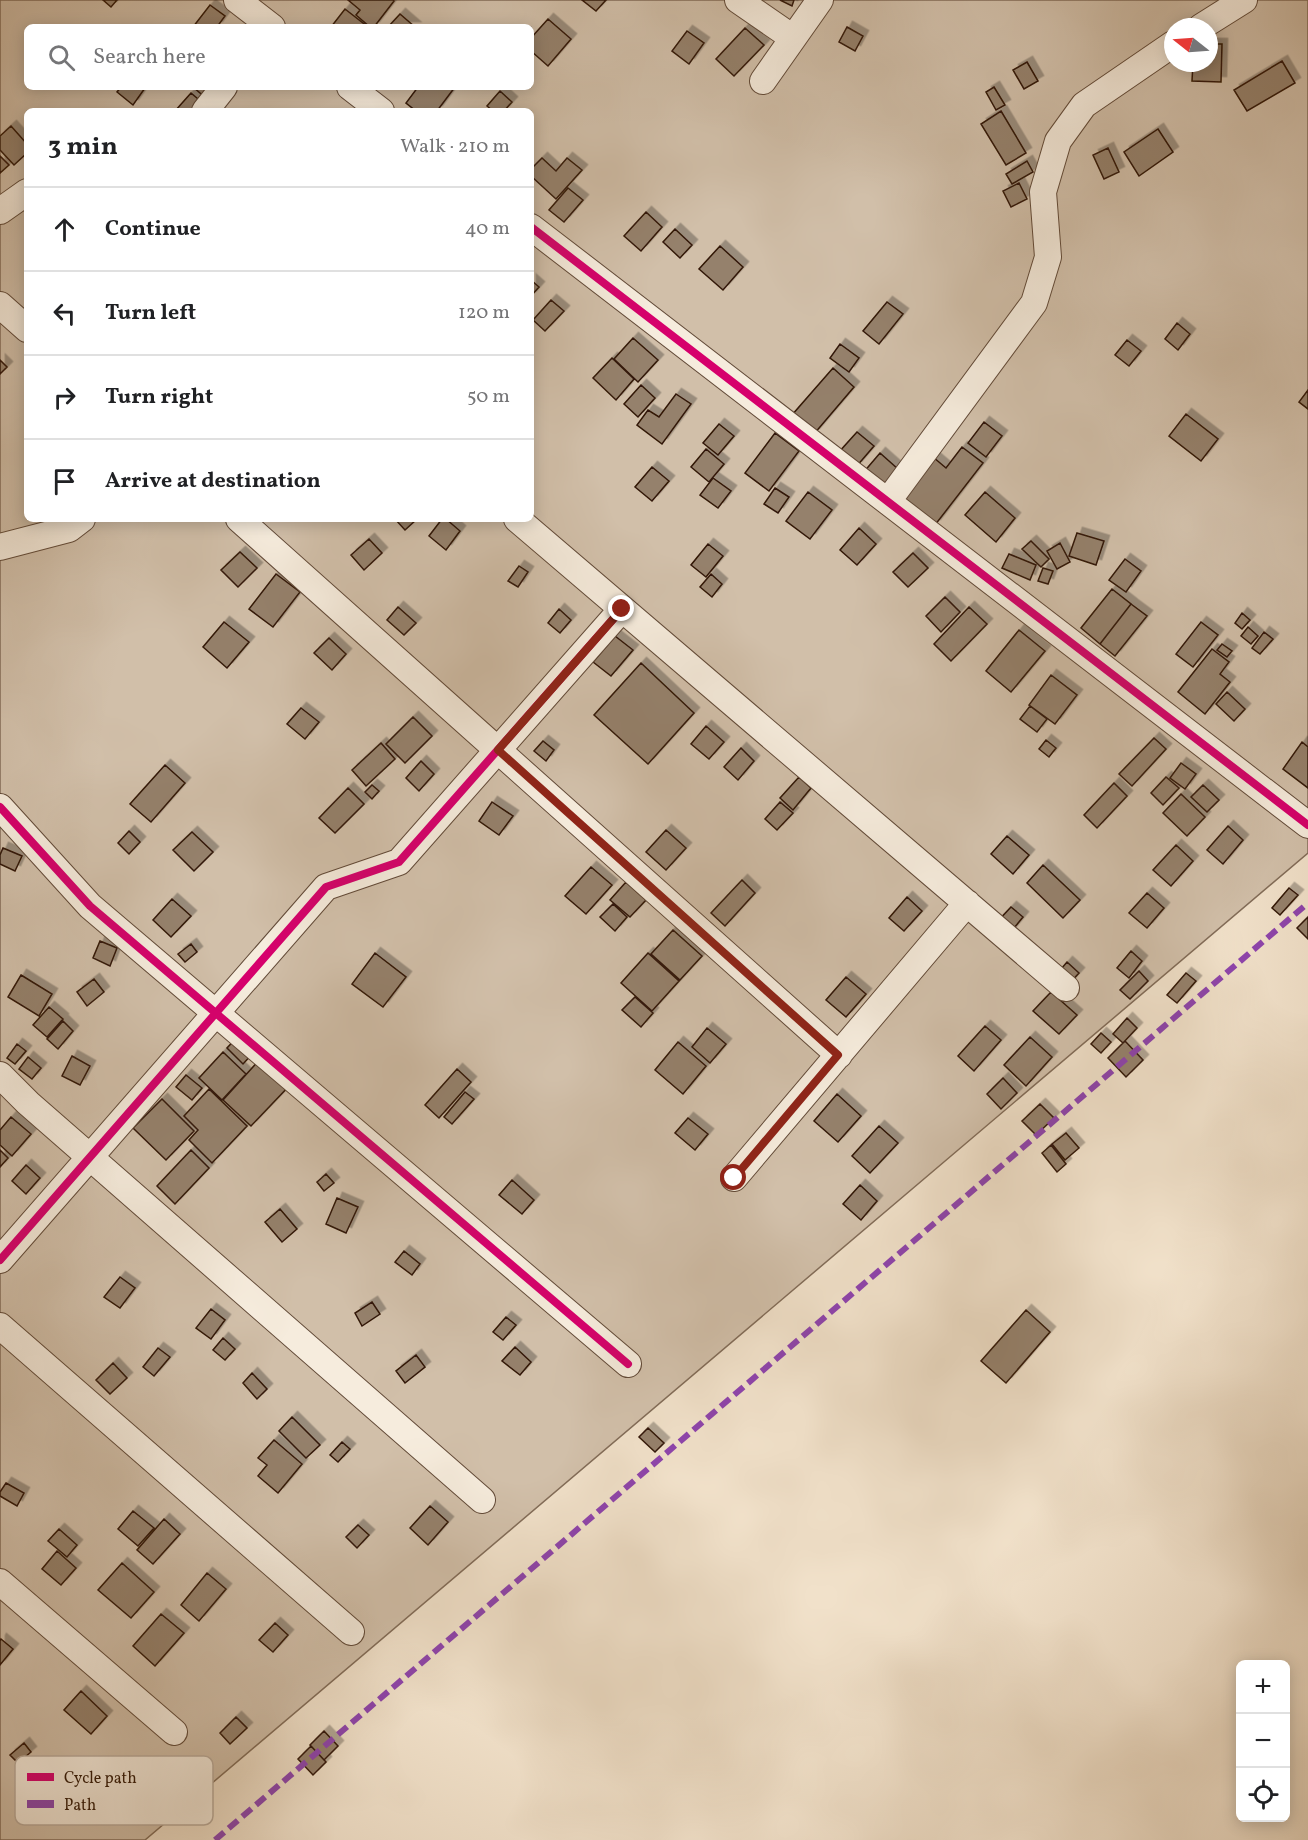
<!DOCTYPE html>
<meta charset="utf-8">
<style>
:root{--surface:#fff;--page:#f6f6f6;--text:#202124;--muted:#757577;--line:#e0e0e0}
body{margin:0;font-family:Vollkorn,serif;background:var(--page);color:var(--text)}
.controls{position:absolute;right:18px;bottom:18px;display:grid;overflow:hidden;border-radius:9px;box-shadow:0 3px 15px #0003}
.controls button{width:54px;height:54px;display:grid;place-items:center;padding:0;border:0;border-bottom:2px solid var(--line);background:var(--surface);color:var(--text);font:30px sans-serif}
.compass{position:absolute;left:1164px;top:18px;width:54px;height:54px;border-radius:50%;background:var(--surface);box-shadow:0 3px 15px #0003;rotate:287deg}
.stop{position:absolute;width:18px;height:18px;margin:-14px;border:4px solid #8f2418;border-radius:50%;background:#fff}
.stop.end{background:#8f2418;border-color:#fff;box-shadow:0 2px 6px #0008}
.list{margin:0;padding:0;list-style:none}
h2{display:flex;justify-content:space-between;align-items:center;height:78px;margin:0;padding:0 24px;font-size:26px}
h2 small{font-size:20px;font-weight:400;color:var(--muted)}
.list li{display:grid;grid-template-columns:39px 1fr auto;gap:18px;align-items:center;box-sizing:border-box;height:84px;padding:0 24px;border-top:2px solid var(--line)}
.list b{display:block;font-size:22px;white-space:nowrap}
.list em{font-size:20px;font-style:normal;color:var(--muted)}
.icon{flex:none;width:33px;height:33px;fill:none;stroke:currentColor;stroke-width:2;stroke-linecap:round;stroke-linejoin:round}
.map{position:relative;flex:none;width:1308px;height:1840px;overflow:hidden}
.search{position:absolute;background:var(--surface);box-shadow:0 3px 15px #0003;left:24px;top:24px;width:510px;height:66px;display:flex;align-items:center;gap:15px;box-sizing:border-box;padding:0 21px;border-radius:9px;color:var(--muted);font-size:22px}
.panel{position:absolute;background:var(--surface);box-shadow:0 3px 15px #0003;left:24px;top:108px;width:510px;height:414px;border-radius:9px}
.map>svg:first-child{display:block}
</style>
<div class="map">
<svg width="1308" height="1840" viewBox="0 0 1308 1840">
<defs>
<filter id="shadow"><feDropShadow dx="5.5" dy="-5.5" stdDeviation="0" flood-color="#0004"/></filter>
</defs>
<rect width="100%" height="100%" fill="#f1e1ca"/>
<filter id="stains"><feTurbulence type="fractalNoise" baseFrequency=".00333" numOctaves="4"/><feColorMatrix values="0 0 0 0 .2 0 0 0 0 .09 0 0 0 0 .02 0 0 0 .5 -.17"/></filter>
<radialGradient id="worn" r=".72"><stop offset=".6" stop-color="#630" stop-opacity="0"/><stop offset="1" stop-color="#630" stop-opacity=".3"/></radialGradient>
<!-- green -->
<path fill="#d1bfa9" stroke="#826c58" stroke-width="1.5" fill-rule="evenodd" d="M 0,0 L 1308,0 L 1308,853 L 145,1840 L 0,1840 ZM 27,27 L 531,27 L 531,87 L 27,87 ZM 1173,27 L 1209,27 L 1209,63 L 1173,63 ZM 27,111 L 531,111 L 531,519 L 27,519 Z"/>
<!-- building -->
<path fill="#95816c" stroke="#321807" stroke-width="1.5" filter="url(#shadow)" d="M 103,0 L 117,0 L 111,7 Z
M 348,0 L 393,0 L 394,1 L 374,27 L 370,27 L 356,15 L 360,10 Z
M 582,0 L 606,0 L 596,11 Z
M 780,0 L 794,0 L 792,6 Z
M 210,5 L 225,16 L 217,27 L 193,27 Z
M 345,9 L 368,27 L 331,27 Z
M 400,14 L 415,27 L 388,27 Z
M 548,19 L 571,39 L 548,66 L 531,51 L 531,38 Z
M 847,27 L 863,36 L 855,51 L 839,42 Z
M 745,28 L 764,45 L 734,76 L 716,59 Z
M 687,31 L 704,43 L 689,64 L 672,51 Z
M 1209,44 L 1222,44 L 1221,82 L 1192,81 L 1193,63 L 1209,63 Z
M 1282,61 L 1295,83 L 1247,111 L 1234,90 Z
M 1027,62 L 1038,81 L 1024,89 L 1013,70 Z
M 121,87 L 144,87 L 145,88 L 133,105 L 117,92 Z
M 193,87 L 216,87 L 207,99 Z
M 418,87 L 455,87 L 437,111 L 416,111 L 406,103 Z
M 994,87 L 1005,105 L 996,110 L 986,92 Z
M 500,91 L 512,102 L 504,111 L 493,111 L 487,106 Z
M 191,93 L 204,104 L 198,111 L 175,111 Z
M 1001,111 L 1026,153 L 1006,165 L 981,124 Z
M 11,126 L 27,144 L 27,153 L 14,165 L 0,150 L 0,136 Z
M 1158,129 L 1173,152 L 1139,176 L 1124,152 Z
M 1108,148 L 1119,172 L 1104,179 L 1093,155 Z
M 0,156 L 9,165 L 0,173 Z
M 542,158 L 556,171 L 567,158 L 582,170 L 556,199 L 531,176 L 531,169 Z
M 1027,161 L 1033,172 L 1012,184 L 1006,174 Z
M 1019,183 L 1027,199 L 1011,207 L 1003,191 Z
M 568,188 L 583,200 L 564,222 L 549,210 Z
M 646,212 L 662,227 L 641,251 L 624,236 Z
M 675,229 L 692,245 L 680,258 L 663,242 Z
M 720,246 L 743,267 L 723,290 L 699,269 Z
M 531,280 L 539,287 L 531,296 Z
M 551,300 L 564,311 L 545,331 L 533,320 Z
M 887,302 L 903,314 L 879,344 L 863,331 Z
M 1177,323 L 1190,334 L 1178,350 L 1165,339 Z
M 633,338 L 658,360 L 638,382 L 614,359 Z
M 1127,340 L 1141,351 L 1129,366 L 1115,355 Z
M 840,344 L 859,358 L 849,372 L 830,358 Z
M 612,358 L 634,379 L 616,400 L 593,378 Z
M 0,360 L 7,367 L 0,374 Z
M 833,368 L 854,387 L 814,434 L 792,415 Z
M 641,385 L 655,398 L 638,417 L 624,404 Z
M 1308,390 L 1308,409 L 1299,402 Z
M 676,394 L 691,404 L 662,444 L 637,425 L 648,410 L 659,417 Z
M 1186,414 L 1218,439 L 1201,461 L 1169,436 Z
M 984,422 L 1002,436 L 986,457 L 968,443 Z
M 719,424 L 734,436 L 718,455 L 703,443 Z
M 857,432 L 874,446 L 856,467 L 839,452 Z
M 775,433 L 799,451 L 769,491 L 745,473 Z
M 962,447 L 983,463 L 935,525 L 901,498 L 933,457 L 946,468 Z
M 706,449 L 724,464 L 709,482 L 691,467 Z
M 880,453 L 898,469 L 880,489 L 863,473 Z
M 652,467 L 669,481 L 652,501 L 635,487 Z
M 713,478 L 731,491 L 718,508 L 700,495 Z
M 775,488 L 789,497 L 778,513 L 764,504 Z
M 808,492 L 832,510 L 810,539 L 786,521 Z
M 985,492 L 1015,518 L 996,542 L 965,515 Z
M 395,519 L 417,519 L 405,530 Z
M 442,519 L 446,519 L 460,531 L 446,550 L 429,536 Z
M 859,528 L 876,544 L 857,565 L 840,550 Z
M 1077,533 L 1104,541 L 1096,565 L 1069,556 Z
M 369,539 L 382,553 L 364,570 L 351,555 Z
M 1031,541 L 1049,559 L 1041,567 L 1022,549 Z
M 1060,543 L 1070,562 L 1057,569 L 1047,551 Z
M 708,544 L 723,556 L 706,577 L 691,565 Z
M 240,552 L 257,568 L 238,587 L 221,570 Z
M 913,553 L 928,568 L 908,587 L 893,572 Z
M 1009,554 L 1036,565 L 1030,580 L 1002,568 Z
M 1125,559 L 1141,571 L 1126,592 L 1109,580 Z
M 519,566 L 528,572 L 518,587 L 508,581 Z
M 1043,568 L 1053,571 L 1048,584 L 1038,581 Z
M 276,574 L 300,592 L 273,627 L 249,609 Z
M 711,574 L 722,584 L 712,597 L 700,587 Z
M 1112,589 L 1131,604 L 1100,644 L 1081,628 Z
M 945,597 L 960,612 L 941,632 L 926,616 Z
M 1131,604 L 1147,616 L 1115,656 L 1100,644 Z
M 398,607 L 416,623 L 404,635 L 387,620 Z
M 969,607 L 987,624 L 951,661 L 934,644 Z
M 559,609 L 571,620 L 560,633 L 548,623 Z
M 1242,613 L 1250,620 L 1242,629 L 1235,623 Z
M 224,622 L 249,642 L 227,668 L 203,647 Z
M 1201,622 L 1218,635 L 1193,667 L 1176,654 Z
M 1248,627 L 1258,636 L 1251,644 L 1241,636 Z
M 1019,630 L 1045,651 L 1011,692 L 986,671 Z
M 1264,632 L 1273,639 L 1260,654 L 1252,648 Z
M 615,636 L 633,650 L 611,676 L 593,662 Z
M 329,638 L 346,654 L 332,670 L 314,653 Z
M 1222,644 L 1232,651 L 1227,657 L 1217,650 Z
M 1212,649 L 1229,662 L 1220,674 L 1230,682 L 1205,714 L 1178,692 Z
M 641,663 L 694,713 L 648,764 L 594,715 Z
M 1051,675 L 1077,695 L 1055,724 L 1029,705 Z
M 1227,692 L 1245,709 L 1234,721 L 1216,704 Z
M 1030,706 L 1047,719 L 1037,732 L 1020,719 Z
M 301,708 L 319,722 L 305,739 L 287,724 Z
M 413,717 L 432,736 L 405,763 L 386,744 Z
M 706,726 L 724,742 L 709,759 L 691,744 Z
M 1154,738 L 1166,749 L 1132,786 L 1119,774 Z
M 1046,740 L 1056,748 L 1049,757 L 1039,749 Z
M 543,741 L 554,750 L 546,761 L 534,751 Z
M 1302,742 L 1308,747 L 1308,788 L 1283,769 Z
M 381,743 L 395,759 L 366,786 L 352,770 Z
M 741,748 L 754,761 L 738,780 L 724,767 Z
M 421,761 L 434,774 L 419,791 L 406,778 Z
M 1181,763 L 1196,774 L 1185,789 L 1170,778 Z
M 165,765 L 185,783 L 151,822 L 130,804 Z
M 799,777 L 811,788 L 793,810 L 780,798 Z
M 1166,777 L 1179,788 L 1163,805 L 1151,793 Z
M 1114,783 L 1127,796 L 1097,828 L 1084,815 Z
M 372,785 L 379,791 L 372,799 L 365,792 Z
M 1203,785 L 1219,800 L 1207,812 L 1191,797 Z
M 348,788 L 364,804 L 335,833 L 319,818 Z
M 1181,794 L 1205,817 L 1187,836 L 1163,813 Z
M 492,802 L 513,816 L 499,835 L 479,821 Z
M 780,802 L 793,813 L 777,830 L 765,819 Z
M 1228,826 L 1243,840 L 1223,864 L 1207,850 Z
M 666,830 L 686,848 L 666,870 L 646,852 Z
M 129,831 L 140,842 L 129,854 L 118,843 Z
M 192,832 L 213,852 L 194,871 L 173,850 Z
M 1007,836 L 1029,855 L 1013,874 L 991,854 Z
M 1176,845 L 1193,861 L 1171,886 L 1153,870 Z
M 3,848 L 22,856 L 15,871 L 0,864 L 0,855 Z
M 1043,865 L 1080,900 L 1063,918 L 1027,883 Z
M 591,867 L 612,885 L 586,914 L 565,896 Z
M 742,880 L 755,893 L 725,926 L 711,913 Z
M 626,882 L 646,900 L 630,917 L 610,900 Z
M 1289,888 L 1298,895 L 1280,915 L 1272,908 Z
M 1147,893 L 1164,908 L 1147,928 L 1129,913 Z
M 907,897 L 922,911 L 904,931 L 889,918 Z
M 172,899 L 191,916 L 171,937 L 153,920 Z
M 613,904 L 627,917 L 615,931 L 600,917 Z
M 1011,907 L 1023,917 L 1010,933 L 997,922 Z
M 1308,917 L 1308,939 L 1297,928 Z
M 673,930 L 702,956 L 680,980 L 651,954 Z
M 100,941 L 117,948 L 110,966 L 93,958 Z
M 191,944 L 197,952 L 185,962 L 178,954 Z
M 1131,951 L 1142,961 L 1129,978 L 1117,968 Z
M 375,953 L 406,977 L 383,1007 L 352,984 Z
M 648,953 L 679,981 L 652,1011 L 621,983 Z
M 1067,962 L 1079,973 L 1068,985 L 1056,975 Z
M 1139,971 L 1148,981 L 1130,999 L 1120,990 Z
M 1186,973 L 1196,981 L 1177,1003 L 1167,995 Z
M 21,975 L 52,994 L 39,1016 L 8,997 Z
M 846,977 L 866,994 L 846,1017 L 826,1000 Z
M 94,979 L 104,992 L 87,1006 L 77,992 Z
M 1051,992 L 1077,1015 L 1059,1034 L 1033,1011 Z
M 635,997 L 653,1013 L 641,1027 L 622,1010 Z
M 49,1007 L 63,1019 L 47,1037 L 33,1025 Z
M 1127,1018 L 1137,1028 L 1123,1043 L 1113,1034 Z
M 63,1021 L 73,1031 L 58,1049 L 47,1039 Z
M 985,1026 L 1001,1040 L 974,1071 L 958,1056 Z
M 707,1028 L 726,1044 L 710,1063 L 692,1047 Z
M 1101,1033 L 1111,1042 L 1101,1053 L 1091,1044 Z
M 239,1035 L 255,1051 L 243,1064 L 227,1048 Z
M 1030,1037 L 1052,1057 L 1026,1086 L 1004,1065 Z
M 1125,1041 L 1143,1060 L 1126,1077 L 1108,1058 Z
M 678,1042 L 706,1066 L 683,1094 L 655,1070 Z
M 17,1044 L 26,1051 L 15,1064 L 7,1058 Z
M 223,1052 L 246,1074 L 222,1100 L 199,1078 Z
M 72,1056 L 90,1066 L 80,1085 L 62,1076 Z
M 28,1057 L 41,1068 L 32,1079 L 19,1069 Z
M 262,1057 L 291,1084 L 251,1126 L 223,1100 Z
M 457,1069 L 471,1082 L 439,1118 L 425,1105 Z
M 186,1075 L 202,1088 L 192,1100 L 176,1087 Z
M 1003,1078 L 1017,1093 L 1001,1109 L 987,1094 Z
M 209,1089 L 247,1126 L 212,1163 L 189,1140 L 198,1130 L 184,1116 Z
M 465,1092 L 474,1099 L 452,1124 L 444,1117 Z
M 837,1094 L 861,1116 L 838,1142 L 814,1121 Z
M 162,1099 L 194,1131 L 166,1160 L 133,1128 Z
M 1040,1104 L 1054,1118 L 1036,1135 L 1022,1121 Z
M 11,1117 L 31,1134 L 12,1156 L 0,1145 L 0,1130 Z
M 688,1118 L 708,1134 L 695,1150 L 675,1133 Z
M 879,1126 L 898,1143 L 870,1173 L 852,1156 Z
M 1066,1133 L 1079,1148 L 1065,1160 L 1052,1144 Z
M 1051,1145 L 1066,1164 L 1057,1172 L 1042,1153 Z
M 0,1150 L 8,1158 L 0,1167 Z
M 191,1150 L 209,1168 L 175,1204 L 157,1186 Z
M 26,1165 L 40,1178 L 26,1194 L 12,1181 Z
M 326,1174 L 334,1183 L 324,1191 L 317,1182 Z
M 512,1180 L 534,1200 L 522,1214 L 499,1195 Z
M 860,1185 L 877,1201 L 861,1220 L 843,1204 Z
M 337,1198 L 358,1207 L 346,1233 L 326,1224 Z
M 280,1209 L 297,1229 L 282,1242 L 265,1222 Z
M 404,1251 L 420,1264 L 412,1275 L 395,1262 Z
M 120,1277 L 135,1288 L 120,1308 L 104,1297 Z
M 372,1302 L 380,1314 L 362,1326 L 355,1313 Z
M 211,1309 L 225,1320 L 211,1339 L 196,1328 Z
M 1026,1310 L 1050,1332 L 1006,1383 L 981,1361 Z
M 506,1317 L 516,1325 L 503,1340 L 493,1332 Z
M 223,1338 L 235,1349 L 225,1360 L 213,1350 Z
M 515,1347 L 531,1362 L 520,1375 L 502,1361 Z
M 158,1348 L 170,1357 L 154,1376 L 143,1367 Z
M 416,1355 L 425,1367 L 405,1383 L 396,1371 Z
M 113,1363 L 127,1378 L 110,1394 L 96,1380 Z
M 252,1373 L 267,1389 L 257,1399 L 243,1383 Z
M 292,1417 L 320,1445 L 306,1458 L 279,1431 Z
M 648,1428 L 664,1443 L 655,1452 L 639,1437 Z
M 274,1440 L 302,1464 L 278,1493 L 258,1476 L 267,1465 L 258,1458 Z
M 342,1442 L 350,1449 L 338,1462 L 330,1455 Z
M 6,1483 L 24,1493 L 17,1506 L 0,1496 L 0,1492 Z
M 430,1506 L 448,1522 L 428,1545 L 410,1528 Z
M 133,1511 L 154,1528 L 138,1546 L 118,1529 Z
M 164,1519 L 180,1534 L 153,1564 L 137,1550 Z
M 358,1525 L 369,1535 L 357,1548 L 346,1537 Z
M 59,1529 L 77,1545 L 67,1557 L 48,1541 Z
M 57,1551 L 76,1568 L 61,1585 L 42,1569 Z
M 122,1563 L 154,1592 L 131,1618 L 98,1590 Z
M 207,1573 L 226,1589 L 199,1621 L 181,1605 Z
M 161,1614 L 184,1633 L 155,1666 L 133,1646 Z
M 275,1623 L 288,1635 L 273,1652 L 259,1640 Z
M 1,1639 L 13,1649 L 0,1665 L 0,1641 Z
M 81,1691 L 107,1716 L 91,1734 L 64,1710 Z
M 236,1717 L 247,1728 L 230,1744 L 220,1733 Z
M 324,1731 L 338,1746 L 324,1760 L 310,1745 Z
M 24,1743 L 31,1752 L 18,1763 L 10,1755 Z
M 311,1746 L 326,1762 L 313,1775 L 298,1759 Z"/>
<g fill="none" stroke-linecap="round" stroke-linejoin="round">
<!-- minor casing -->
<g stroke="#624a38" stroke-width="28">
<path id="minor" d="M 237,0 L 272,27
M 738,0 L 793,38
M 1201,27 L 1244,0
M 763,81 L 820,0
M 350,87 L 381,111
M 205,111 L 224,87
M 0,211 L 27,192
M 531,227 L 1308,825
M 0,305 L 27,329
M 888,501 L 1034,303 L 1048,257 L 1043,192 L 1058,141 L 1084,105 L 1173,44
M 239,519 L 839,1055
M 517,519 L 1066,988
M 0,547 L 69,529 L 82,519
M 0,807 L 90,906 L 628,1364
M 0,1075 L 28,1103 L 482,1500
M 734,1178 L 967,903
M 0,1260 L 326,887 L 399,862 L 622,609
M 0,1326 L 351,1632
M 0,1582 L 174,1732"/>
</g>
<!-- minor -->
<use href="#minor" stroke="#f6ecdd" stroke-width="26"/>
<!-- quiet -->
<path stroke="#8e44ad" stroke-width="6" stroke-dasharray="12 6" stroke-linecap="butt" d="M 215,1840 L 1308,903"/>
<!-- cycleway casing -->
<g stroke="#f6ecdd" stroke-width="11">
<path id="cycleway" d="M 531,227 L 1308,825
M 0,807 L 90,906 L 628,1364
M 0,1260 L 326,887 L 399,862 L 622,609"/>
</g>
<!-- cycleway -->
<use href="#cycleway" stroke="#d6006c" stroke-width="8"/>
</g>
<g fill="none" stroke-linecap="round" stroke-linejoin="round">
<!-- route -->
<path stroke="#8f2418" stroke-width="8" d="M 622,609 L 498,750 L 838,1055 L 734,1178"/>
</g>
<!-- legend -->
<rect x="15" y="1756" width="198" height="69" rx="9" fill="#f6ecdd" stroke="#bbac9d" stroke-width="1.5"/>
<rect x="27" y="1773" width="27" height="8" fill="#d6006c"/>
<rect x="27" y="1800" width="27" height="8" fill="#8e44ad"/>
<g font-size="16" fill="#321807">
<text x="64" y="1783">Cycle path</text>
<text x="64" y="1810">Path</text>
</g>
<rect width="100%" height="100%" filter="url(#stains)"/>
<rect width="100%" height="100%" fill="url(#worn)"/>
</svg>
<div class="controls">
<button>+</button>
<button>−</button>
<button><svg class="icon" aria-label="locate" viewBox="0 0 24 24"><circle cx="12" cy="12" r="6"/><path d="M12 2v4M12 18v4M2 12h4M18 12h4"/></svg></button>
</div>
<svg class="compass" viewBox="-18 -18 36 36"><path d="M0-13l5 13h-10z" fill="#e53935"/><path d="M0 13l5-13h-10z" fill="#757577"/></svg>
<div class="stop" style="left:734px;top:1178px"></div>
<div class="stop end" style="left:622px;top:609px"></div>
<div class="search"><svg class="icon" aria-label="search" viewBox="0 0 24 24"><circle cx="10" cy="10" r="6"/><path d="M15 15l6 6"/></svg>Search here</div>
<section class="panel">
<h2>3 min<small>Walk · 210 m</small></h2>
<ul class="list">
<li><svg class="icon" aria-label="ahead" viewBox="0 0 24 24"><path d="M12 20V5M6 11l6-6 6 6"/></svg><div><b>Continue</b></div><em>40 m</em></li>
<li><svg class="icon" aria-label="left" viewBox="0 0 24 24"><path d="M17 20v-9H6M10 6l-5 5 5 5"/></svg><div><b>Turn left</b></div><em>120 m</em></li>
<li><svg class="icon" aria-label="right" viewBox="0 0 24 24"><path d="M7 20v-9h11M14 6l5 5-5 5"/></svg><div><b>Turn right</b></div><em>50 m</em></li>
<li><svg class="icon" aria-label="arrive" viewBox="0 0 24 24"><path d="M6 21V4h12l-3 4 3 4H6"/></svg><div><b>Arrive at destination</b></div></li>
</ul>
</section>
</div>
